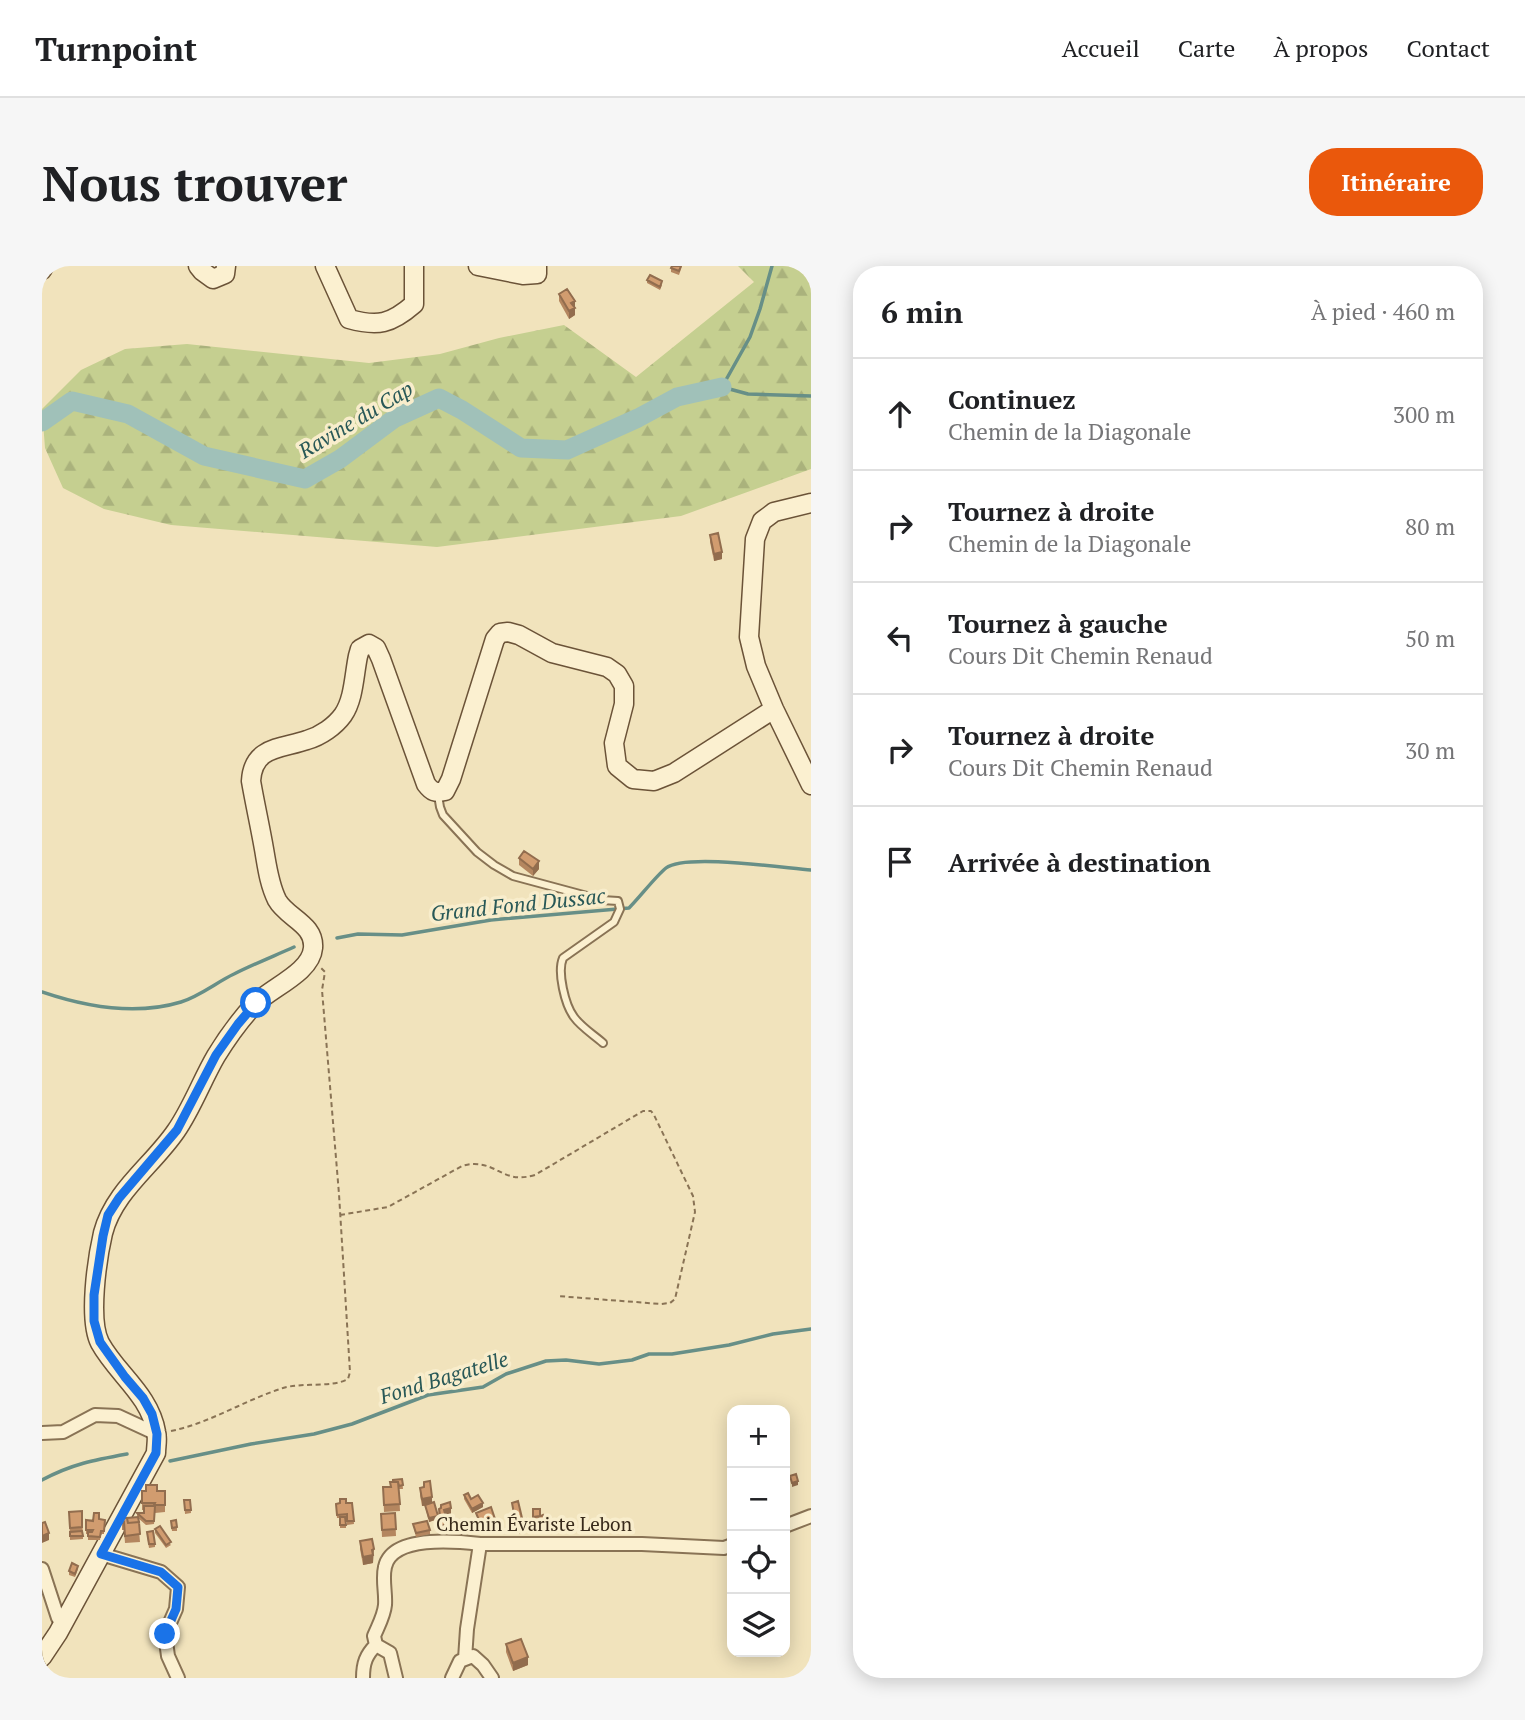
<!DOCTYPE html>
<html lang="fr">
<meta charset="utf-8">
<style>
:root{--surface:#fff;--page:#f6f6f6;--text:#202124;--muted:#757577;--line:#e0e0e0;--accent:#ea580c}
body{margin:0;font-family:"PT Serif",serif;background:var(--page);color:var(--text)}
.controls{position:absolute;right:21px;bottom:21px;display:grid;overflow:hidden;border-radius:14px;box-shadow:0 4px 18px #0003}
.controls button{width:63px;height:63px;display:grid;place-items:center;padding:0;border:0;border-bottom:2px solid var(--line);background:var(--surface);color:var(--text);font:35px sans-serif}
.stop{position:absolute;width:21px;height:21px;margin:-16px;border:5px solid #1a73e8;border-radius:50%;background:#fff}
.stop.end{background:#1a73e8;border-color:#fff;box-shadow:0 2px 7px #0008}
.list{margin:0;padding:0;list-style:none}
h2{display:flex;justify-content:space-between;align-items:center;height:91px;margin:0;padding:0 28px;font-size:30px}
h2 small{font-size:23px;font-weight:400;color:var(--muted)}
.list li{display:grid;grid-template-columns:46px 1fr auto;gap:21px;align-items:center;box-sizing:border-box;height:112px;padding:0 28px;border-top:2px solid var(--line)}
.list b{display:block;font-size:26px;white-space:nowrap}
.list p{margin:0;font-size:23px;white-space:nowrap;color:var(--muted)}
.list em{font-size:23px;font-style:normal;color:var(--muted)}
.icon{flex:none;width:38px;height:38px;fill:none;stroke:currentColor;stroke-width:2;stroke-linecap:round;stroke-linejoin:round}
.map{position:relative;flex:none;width:769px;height:1412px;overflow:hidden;border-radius:28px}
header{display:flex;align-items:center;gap:42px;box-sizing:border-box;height:98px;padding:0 35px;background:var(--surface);border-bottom:2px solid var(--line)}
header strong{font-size:33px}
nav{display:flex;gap:38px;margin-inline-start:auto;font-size:24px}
.intro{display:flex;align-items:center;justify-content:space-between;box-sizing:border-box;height:168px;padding:0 42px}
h1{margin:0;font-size:49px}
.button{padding:18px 32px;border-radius:28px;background:var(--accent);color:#fff;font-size:24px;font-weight:700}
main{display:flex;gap:42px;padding:0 42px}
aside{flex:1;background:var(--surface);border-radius:28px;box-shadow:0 4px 18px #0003}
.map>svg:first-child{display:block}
</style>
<header>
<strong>Turnpoint</strong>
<nav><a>Accueil</a><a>Carte</a><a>À propos</a><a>Contact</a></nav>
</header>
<div class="intro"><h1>Nous trouver</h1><a class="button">Itinéraire</a></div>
<main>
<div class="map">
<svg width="769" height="1412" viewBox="0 0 769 1412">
<defs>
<pattern id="forest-firs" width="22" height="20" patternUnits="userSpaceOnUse" patternTransform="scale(1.75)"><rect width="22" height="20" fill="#c5cf90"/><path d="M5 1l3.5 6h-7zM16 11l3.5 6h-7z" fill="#aab27c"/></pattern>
</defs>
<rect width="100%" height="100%" fill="#f1e3bc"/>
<!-- forest -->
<path fill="url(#forest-firs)" d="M 696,0 L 769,0 L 769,203 L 639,250 L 395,281 L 129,259 L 62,243 L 21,222 L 3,182 L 0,143 L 39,104 L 83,83 L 145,78 L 327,97 L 398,88 L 457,72 L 522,59 L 594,111 L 712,16 Z"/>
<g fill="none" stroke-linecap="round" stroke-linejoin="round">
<!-- stream -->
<path stroke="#678f87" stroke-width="3.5" d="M 730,0 L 718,43 L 708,71 L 680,121 L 706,128 L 769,130
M 295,672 L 316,668 L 360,669 L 449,654 L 587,642 C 598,631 613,611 624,602 C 643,587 742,602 769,604
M 0,726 C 44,741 93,750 139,736 C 158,730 175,716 192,708 C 212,698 232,690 252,681
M 128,1195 L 209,1178 L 272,1168 L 310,1158 L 386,1129 L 441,1121 L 464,1108 L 504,1095 L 524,1094 L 557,1098 L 590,1094 L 607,1088 L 630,1088 L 687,1079 L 731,1068 L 769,1063
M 0,1214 C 30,1198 52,1194 85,1188"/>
<!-- river -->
<path stroke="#a0c1b9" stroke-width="19" d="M 0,156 L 30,135 L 86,148 L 162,190 L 263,213 L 298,193 L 353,152 L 397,132 L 420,144 L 479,182 L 525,184 L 596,152 L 635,131 L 680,121"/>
<!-- lane casing -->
<g stroke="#897355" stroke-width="10">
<path id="lane" d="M 396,529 L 398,541 L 401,549 L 435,586 L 452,599 L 471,610 L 560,634 L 576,635 L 578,643 L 572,656 L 521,692 C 515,706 523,739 532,751 C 539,761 552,769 561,777"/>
</g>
<!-- street casing -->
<g stroke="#897355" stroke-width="16">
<path id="street" d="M 0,1167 L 21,1166 L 53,1149 L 76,1150 L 115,1168
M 743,1260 L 769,1250
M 59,1288 L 119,1306 L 136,1321 L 134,1343 L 123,1368 L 126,1390 L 136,1412
M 0,1303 L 16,1352 L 21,1356
M 334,1379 L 332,1370 C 336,1360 342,1350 343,1339 C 344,1327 340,1313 343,1301 C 350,1269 413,1275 438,1278 L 600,1278 L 682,1282 L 690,1279
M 423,1393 L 425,1363 L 438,1278
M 321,1412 C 321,1397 324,1389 334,1379 L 348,1387 L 354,1412
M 410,1412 L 418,1395 L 431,1390 L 441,1399 L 450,1412"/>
</g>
<!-- secondary casing -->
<g stroke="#6b5338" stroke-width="21">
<path id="secondary" d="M 156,0 L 160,5 L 171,13 L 183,8 L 184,0
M 283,0 L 307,53 C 336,61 349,58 372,38 L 372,0
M 436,0 L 481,9 L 495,8 L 495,0
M 0,4 L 2,0
M 769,237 L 732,246 L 720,255 L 713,273 L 707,371 L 714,400 L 732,443 L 769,519
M 0,1391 L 16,1367 L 114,1187 C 114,1180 116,1172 114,1166 C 108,1129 75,1108 58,1077 C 46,1054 55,993 61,967 C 72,925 110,900 134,865 C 150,842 160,814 174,790 C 185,772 198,754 212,739 C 228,722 269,707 271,682 C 273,658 245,652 235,634 C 227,618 225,600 222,583 C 218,560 213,538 209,515 C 211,480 239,483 265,474 C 279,470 293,460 301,449 C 312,433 312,409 316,390 L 318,383 L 327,378 L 334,382 L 339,393 L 384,518 C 390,526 393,527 403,525 L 409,513 L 453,373 L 458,367 L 466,366 L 477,369 L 510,387 L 565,401 L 575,408 L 582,420 L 582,438 L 572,477 L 575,500 L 591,513 L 612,515 L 632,507 L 732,443"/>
</g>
<!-- path -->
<path stroke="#897355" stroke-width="2" stroke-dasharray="5 3.5" stroke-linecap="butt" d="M 298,949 L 346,941 L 420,900 C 424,899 428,898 432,898 C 457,898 462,918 493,909 L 601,845 L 609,845 L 612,849 L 651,930 L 653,946 L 633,1033 L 628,1037 L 619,1038 L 515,1030
M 129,1165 C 168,1157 203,1134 241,1122 C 261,1116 290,1122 306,1113 L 308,1106 L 297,928 L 280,724 L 283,706 L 278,701"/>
<!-- lane -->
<use href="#lane" stroke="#fbf0d0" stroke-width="6"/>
<!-- street -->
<use href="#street" stroke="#fbf0d0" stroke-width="12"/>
<!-- secondary -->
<use href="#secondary" stroke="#fbf0d0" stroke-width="18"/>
</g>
<!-- wall -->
<path fill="#b4865f" d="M 640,0 L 637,9 L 629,6 L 629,2 Z
M 605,14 L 620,19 L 618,24 L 605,17 Z
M 517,28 L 533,42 L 533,49 L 527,53 L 517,35 Z
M 668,269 L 680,293 L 672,295 L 668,276 Z
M 477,592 L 497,603 L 491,610 L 477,599 Z
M 360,1213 L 361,1223 L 357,1223 L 358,1245 L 342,1246 L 341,1221 L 349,1221 Z
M 378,1222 L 390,1237 L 396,1249 L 397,1243 L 399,1243 L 399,1239 L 409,1249 L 403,1250 L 404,1253 L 414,1263 L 398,1267 L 396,1253 L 387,1256 L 383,1240 L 380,1240 L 378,1229 Z
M 100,1225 L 123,1225 L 123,1246 L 113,1247 L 112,1258 L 104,1259 L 96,1252 L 98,1276 L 83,1277 L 82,1264 L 80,1264 L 80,1252 L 95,1251 L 95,1247 L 102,1247 L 102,1244 L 100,1244 Z
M 422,1229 L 441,1241 L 430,1247 L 422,1233 Z
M 142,1234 L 148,1234 L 149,1247 L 143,1248 Z
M 310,1237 L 312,1258 L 305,1259 L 305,1252 L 304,1252 L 304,1262 L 298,1262 L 298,1252 L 295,1252 L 294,1238 Z
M 491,1243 L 498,1251 L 506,1265 L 502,1267 L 497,1254 L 491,1254 Z
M 40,1245 L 41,1273 L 28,1274 L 27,1246 Z
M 353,1247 L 354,1270 L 340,1271 L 339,1248 Z
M 57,1253 L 63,1254 L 62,1268 L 59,1268 L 58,1274 L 46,1274 L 46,1268 L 44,1268 L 44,1254 Z
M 129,1255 L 135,1261 L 135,1265 L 130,1265 Z
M 371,1258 L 388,1264 L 388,1268 L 374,1271 Z
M 113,1263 L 129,1279 L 124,1282 L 113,1267 Z
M 105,1270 L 113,1278 L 113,1281 L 107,1282 Z
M 318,1275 L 332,1290 L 331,1290 L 331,1297 L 321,1299 L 318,1283 Z
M 36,1303 L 33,1311 L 27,1309 L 27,1305 Z
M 464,1378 L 486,1399 L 471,1405 L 464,1386 Z"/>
<!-- shaded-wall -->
<path fill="#926d4e" d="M 533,35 L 533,49 L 527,53 L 527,45 L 529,37 Z
M 680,286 L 680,293 L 672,295 L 672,288 Z
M 497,595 L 497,603 L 491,610 L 491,603 Z
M 756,1215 L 756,1219 L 750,1221 L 750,1217 Z
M 390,1231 L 390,1238 L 380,1240 L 380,1233 Z
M 441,1237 L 441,1241 L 430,1247 L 430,1243 Z
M 409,1242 L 409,1249 L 402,1251 L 402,1244 Z
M 396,1250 L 396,1253 L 387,1256 L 387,1252 Z
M 453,1253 L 453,1257 L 439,1263 L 439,1259 Z
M 406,1258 L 414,1259 L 414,1263 L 398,1267 L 398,1260 Z
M 486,1262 L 486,1265 L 476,1268 L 476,1264 Z
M 7,1267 L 7,1274 L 0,1277 L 0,1270 Z
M 332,1283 L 331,1297 L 321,1299 L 321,1291 L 330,1284 Z
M 486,1391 L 486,1399 L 471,1405 L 471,1397 Z"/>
<!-- building -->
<path fill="#d19c6f" stroke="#926d4e" stroke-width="2" d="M 630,0 L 639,0 L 637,5 L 629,2 Z
M 608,9 L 620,15 L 618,21 L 605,14 Z
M 525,23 L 533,35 L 529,37 L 533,42 L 527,45 L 517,28 Z
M 676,267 L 680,286 L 672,288 L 668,269 Z
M 482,585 L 497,595 L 491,603 L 477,592 Z
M 754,1208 L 756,1215 L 750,1217 L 748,1210 Z
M 360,1213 L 361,1219 L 357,1220 L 356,1216 L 351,1216 L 351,1214 Z
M 388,1215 L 390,1231 L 380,1233 L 378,1222 L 382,1221 L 382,1216 Z
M 348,1216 L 356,1216 L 358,1238 L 342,1239 L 341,1221 L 349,1221 Z
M 104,1219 L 115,1219 L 115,1225 L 123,1225 L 123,1239 L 112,1239 L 113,1237 L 100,1237 L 100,1225 L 104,1225 Z
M 426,1227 L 429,1233 L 436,1229 L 441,1237 L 430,1243 L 422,1229 Z
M 298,1233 L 304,1233 L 304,1237 L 310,1237 L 312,1255 L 305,1255 L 305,1248 L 295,1249 L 294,1238 L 298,1237 Z
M 142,1234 L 148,1234 L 149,1244 L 143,1244 Z
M 476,1235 L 480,1252 L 473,1253 L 470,1237 Z
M 392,1236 L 396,1250 L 387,1252 L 383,1239 Z
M 408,1236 L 409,1242 L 402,1244 L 406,1258 L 398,1260 L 396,1249 L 398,1249 L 397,1243 L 399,1242 L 399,1239 Z
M 102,1240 L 113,1240 L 112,1255 L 104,1255 L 95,1247 L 102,1247 Z
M 449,1241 L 453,1253 L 439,1259 L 434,1247 Z
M 491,1243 L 498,1243 L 498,1250 L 491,1251 Z
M 40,1245 L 40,1261 L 28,1262 L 27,1246 Z
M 52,1247 L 57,1247 L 57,1253 L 63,1254 L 62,1265 L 59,1265 L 58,1271 L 46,1270 L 46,1266 L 50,1266 L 51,1264 L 44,1264 L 44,1254 L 51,1255 Z
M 353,1247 L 354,1263 L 340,1264 L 339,1248 Z
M 501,1249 L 506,1262 L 502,1263 L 497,1251 Z
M 96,1251 L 97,1256 L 86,1257 L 85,1252 Z
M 298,1251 L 303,1251 L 304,1259 L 298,1259 Z
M 411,1251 L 414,1259 L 406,1262 L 404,1253 Z
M 80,1252 L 85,1252 L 86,1257 L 97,1256 L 98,1268 L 83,1270 L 82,1256 L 80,1257 Z
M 484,1253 L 486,1262 L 476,1264 L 474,1256 Z
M 134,1254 L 135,1261 L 130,1262 L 129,1255 Z
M 385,1255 L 388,1264 L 374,1267 L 371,1258 Z
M 3,1256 L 7,1267 L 0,1270 L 0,1257 Z
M 118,1260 L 129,1276 L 124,1279 L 113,1263 Z
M 40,1265 L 41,1270 L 28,1270 L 28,1266 Z
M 111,1265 L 113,1278 L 107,1278 L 105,1266 Z
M 330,1273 L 332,1283 L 330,1284 L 331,1289 L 321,1291 L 318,1275 Z
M 30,1297 L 36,1300 L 33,1308 L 27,1305 Z
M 479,1373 L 486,1391 L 471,1397 L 464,1378 Z"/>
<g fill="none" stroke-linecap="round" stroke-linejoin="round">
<!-- route -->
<path stroke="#1a73e8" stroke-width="9" d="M 123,1368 L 134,1343 L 136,1321 L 119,1306 L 59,1288 L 114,1187 L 115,1168 L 110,1148 L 101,1132 L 83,1111 L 58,1076 L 52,1055 L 52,1029 L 61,970 L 66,949 L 77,932 L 135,864 L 174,789 L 196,758 L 214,737"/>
</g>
<g text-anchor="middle" stroke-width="7" stroke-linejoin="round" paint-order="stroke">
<!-- street labels -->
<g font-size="19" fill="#37291a" stroke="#f8edcc">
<text x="492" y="1265">Chemin Évariste Lebon</text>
</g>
<!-- water labels -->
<g font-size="21" font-style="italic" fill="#285857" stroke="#f8edcc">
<text transform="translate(314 154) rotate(-31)" y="7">Ravine du Cap</text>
<text transform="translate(476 639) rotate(-6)" y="7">Grand Fond Dussac</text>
<text transform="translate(402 1112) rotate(-17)" y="7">Fond Bagatelle</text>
</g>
</g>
</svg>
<div class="controls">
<button>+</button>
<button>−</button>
<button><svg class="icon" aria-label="locate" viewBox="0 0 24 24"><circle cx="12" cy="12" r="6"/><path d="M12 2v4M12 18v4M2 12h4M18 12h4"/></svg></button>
<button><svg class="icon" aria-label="layers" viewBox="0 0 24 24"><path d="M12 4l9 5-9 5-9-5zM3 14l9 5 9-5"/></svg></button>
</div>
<div class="stop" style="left:214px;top:737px"></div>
<div class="stop end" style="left:123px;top:1368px"></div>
</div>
<aside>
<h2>6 min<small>À pied · 460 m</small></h2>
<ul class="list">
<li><svg class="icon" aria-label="ahead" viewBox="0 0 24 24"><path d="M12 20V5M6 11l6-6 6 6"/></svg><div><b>Continuez</b><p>Chemin de la Diagonale</p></div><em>300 m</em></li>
<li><svg class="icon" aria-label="right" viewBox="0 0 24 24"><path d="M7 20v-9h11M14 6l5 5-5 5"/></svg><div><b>Tournez à droite</b><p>Chemin de la Diagonale</p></div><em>80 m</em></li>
<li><svg class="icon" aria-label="left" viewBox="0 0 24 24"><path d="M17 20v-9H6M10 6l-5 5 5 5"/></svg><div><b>Tournez à gauche</b><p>Cours Dit Chemin Renaud</p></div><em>50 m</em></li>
<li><svg class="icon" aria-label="right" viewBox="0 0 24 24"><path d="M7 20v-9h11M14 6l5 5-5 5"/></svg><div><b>Tournez à droite</b><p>Cours Dit Chemin Renaud</p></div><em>30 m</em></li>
<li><svg class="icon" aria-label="arrive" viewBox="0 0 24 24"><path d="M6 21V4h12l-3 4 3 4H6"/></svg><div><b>Arrivée à destination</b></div></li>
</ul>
</aside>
</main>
